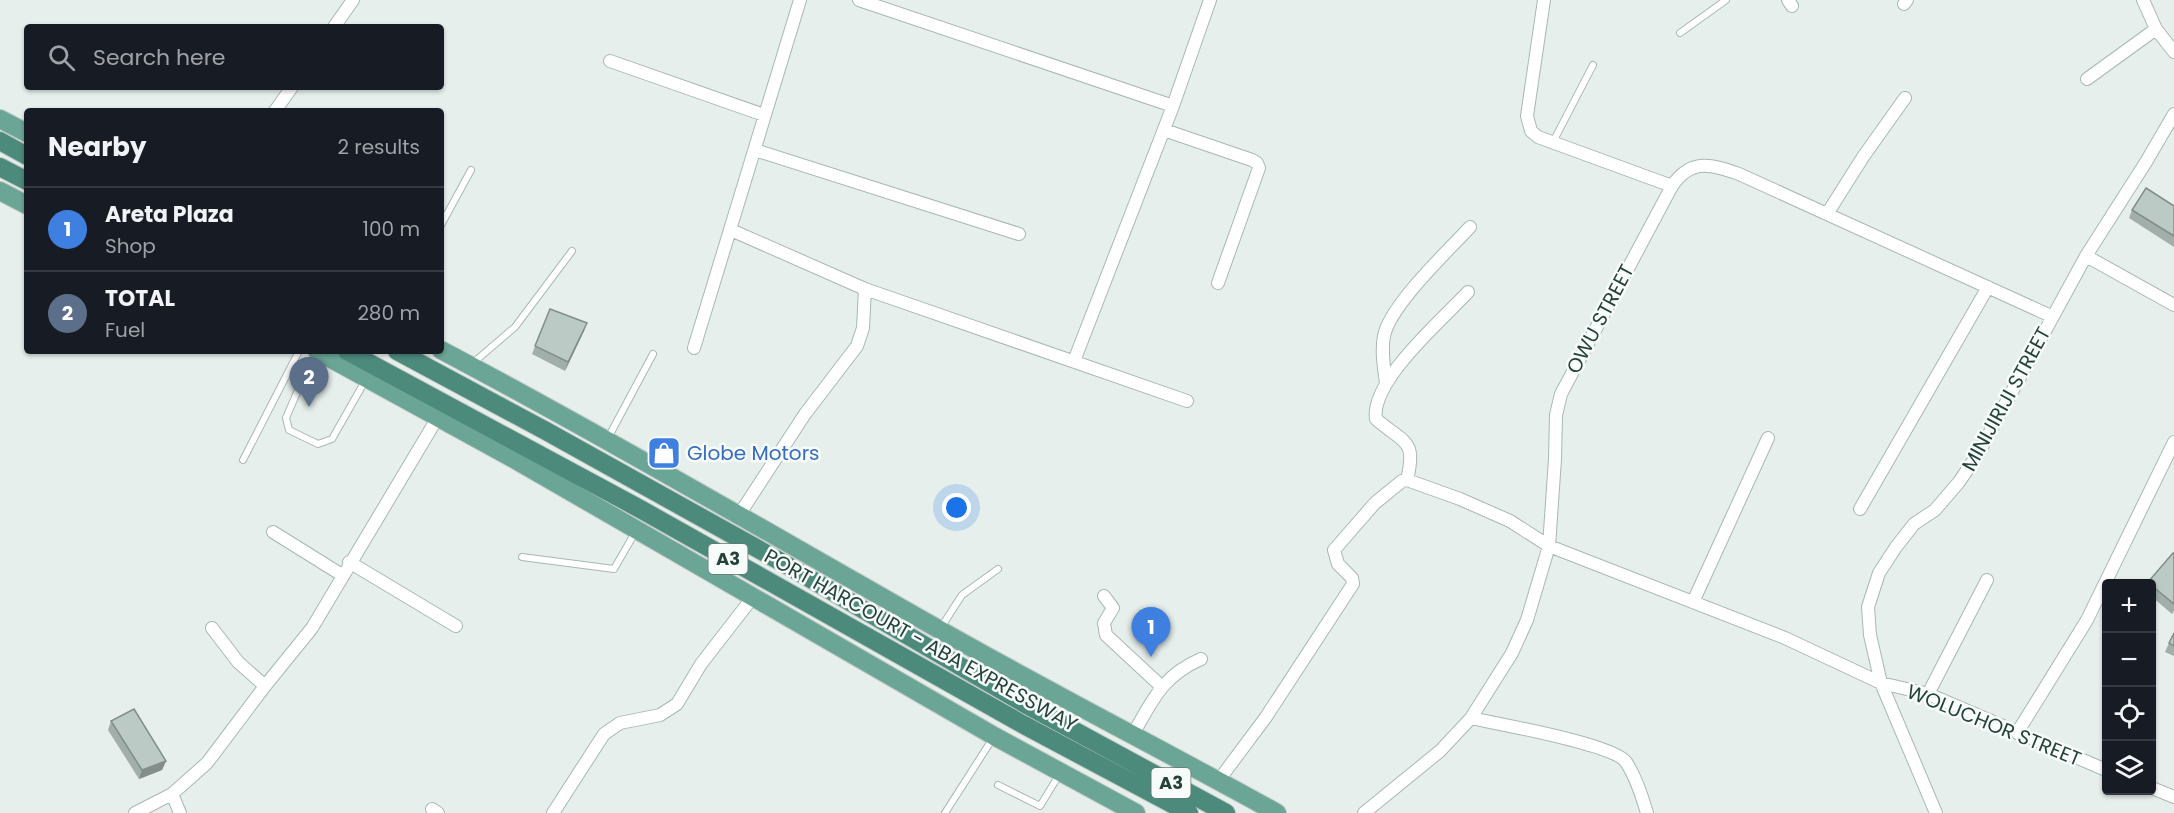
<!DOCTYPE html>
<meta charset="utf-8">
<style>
:root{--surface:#171b24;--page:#20242c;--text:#f1f3f6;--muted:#9ea1a6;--line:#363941;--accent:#d93025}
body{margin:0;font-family:Poppins,sans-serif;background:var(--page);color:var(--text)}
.controls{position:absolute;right:18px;bottom:18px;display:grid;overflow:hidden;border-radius:6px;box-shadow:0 2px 4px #0004}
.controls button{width:54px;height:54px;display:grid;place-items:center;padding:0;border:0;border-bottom:2px solid var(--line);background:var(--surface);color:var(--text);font:30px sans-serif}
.you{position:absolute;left:957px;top:508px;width:21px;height:21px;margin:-15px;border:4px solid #fff;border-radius:50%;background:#1a73e8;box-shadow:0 0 0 9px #1a73e833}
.badge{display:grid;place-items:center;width:39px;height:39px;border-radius:50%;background:var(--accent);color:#fff;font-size:20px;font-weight:700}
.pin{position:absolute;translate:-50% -50px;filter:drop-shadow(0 2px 3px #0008)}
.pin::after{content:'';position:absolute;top:32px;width:21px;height:18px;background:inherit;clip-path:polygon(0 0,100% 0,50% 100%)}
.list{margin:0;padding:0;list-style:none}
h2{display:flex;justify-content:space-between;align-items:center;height:78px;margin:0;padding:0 24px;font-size:26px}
h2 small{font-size:20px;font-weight:400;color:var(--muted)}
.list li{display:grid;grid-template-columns:39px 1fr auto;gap:18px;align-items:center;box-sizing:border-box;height:84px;padding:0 24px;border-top:2px solid var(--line)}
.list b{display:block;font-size:22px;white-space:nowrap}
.list p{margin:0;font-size:20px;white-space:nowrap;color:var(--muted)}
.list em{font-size:20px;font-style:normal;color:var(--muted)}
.icon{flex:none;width:33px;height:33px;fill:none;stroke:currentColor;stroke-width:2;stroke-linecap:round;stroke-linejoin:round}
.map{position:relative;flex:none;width:2174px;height:813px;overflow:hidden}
.search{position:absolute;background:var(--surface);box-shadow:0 2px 4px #0004;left:24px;top:24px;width:420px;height:66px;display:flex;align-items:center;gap:15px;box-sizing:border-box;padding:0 21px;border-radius:6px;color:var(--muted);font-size:22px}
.panel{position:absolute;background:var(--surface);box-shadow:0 2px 4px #0004;left:24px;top:108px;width:420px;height:246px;border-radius:6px}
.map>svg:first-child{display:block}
</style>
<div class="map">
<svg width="2174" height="813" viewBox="0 0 2174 813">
<rect width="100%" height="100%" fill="#e6efeb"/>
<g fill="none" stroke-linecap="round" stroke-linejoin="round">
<!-- service casing -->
<g stroke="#a8b8b2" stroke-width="8">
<path id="service" d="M 1680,33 L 1726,0
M 1553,142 L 1593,65
M 441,225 L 471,170
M 318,352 L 307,369 L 286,418 L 289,430 L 318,444 L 332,439 L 365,381
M 473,363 L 515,327 L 572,251
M 608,438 L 653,354
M 243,460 L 299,351
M 522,557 L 614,569 L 636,531
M 940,629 L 962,595 L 998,569
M 998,785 L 1040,806 L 1059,775
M 945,813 L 993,738"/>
</g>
<!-- minor casing -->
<g stroke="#a8b8b2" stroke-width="14">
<path id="minor" d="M 859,0 L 1173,106
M 1544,0 L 1527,116 L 1531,131 L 1538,137 L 1672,186
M 1788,0 L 1792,6
M 2143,0 L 2156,29 L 2174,52
M 1904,4 L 1907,0
M 334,27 L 353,0
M 610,61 L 764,115
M 2087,79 L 2156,29
M 275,111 L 292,87
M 1164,130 L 1252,160 L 1257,163 L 1259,168 L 1218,283
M 755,150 L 1019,234
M 1827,214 L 1863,157 L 1905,98
M 731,230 L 865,289 L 1187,401
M 2086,256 L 2174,305
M 694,348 L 800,0
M 1074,361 L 1173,106 L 1210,0
M 1386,383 C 1384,368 1381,351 1384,336 C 1390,305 1448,251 1470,227
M 1407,480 C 1417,438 1404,444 1376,419 C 1370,381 1443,319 1468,292
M 1860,509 L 1988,287
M 739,515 L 805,414 L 857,346 L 863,328 L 865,289
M 273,532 L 342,575
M 349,562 L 456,626
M 1104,596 L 1113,608 L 1104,623 L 1106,635 L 1162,687
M 1693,602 L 1768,438
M 212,628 L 238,662 L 265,686
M 1928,694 L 1987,580
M 1471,718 C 1498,724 1613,744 1626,762 C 1636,777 1642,796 1647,813
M 2017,733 L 2087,620 L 2174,442
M 1133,734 C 1153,700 1162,676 1201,659
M 1219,780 L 1266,717 L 1353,584 L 1352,578 L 1338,564 L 1334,550 L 1375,503 L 1402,481 L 1407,480 L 1460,499 L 1510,521 L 1549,546 L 1785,638 L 1881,683 L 1928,694 L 2106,770
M 2152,788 L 2174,797
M 172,794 L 180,813
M 432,809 L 438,813
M 135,813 L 172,794 L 207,763 L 265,686 L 312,628 L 438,417
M 553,813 L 604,734 L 620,723 L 660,715 L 677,704 L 701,664 L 753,597
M 1364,813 L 1440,751 L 1471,718 L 1512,653 L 1527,620 L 1549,546 L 1555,459 L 1556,415 L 1561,394 L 1672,186 C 1691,158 1711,164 1739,174 L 2051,316
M 1936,813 L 1881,683 L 1870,635 L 1868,607 L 1879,573 L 1896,547 L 1914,524 L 1935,510 L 1959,482 L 1978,454 L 2086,256 L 2146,162 L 2174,114"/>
</g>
<!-- primary casing -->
<g stroke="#c2cac8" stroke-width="20">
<path id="primary" d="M 0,119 L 27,133
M 0,191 L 27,205
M 441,350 C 609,439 774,536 940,630 C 1051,693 1165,751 1277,813
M 317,351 L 514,459 L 994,736 L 1136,813"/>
</g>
<!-- trunk casing -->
<g stroke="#c2cac8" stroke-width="20">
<path id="trunk" d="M 0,141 L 27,156
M 0,167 L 27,181
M 347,351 L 642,510 L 1024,725 L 1189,813
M 397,351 L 546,431 L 785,564 L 1025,704 L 1226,813"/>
</g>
<!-- service -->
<use href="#service" stroke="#fff" stroke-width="6"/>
<!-- minor -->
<use href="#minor" stroke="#fff" stroke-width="12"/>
<!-- primary -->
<use href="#primary" stroke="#6aa596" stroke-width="18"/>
<!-- trunk -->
<use href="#trunk" stroke="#4c8a7c" stroke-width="18"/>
</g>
<!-- wall -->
<path fill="#a1aea9" d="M 2174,206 L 2174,247 L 2129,218 L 2132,210 Z
M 550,309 L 584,331 L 565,371 L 532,354 Z
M 2174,553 L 2174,611 L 2172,614 L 2151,596 L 2151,584 L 2147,584 Z
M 2174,633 L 2174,656 L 2165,652 L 2169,643 Z
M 111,721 L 166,761 L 162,770 L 139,779 L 108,730 Z"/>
<!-- shaded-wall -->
<path fill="#838d89" d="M 587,323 L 584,331 L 565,371 L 568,362 Z
M 166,761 L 162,770 L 139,779 L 142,770 Z"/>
<!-- building -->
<path fill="#bbcac4" stroke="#838d89" stroke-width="1.5" d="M 2146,188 L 2174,206 L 2174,236 L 2132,210 Z
M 550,309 L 587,323 L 568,362 L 535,346 Z
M 2173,553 L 2174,553 L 2174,604 L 2151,585 L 2151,584 L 2148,582 Z
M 2174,633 L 2174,646 L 2169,643 Z
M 134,709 L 166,761 L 142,770 L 111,721 Z"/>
<!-- icons -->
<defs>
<g id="shop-square" transform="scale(1.725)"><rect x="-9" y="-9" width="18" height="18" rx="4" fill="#3f7fe0" stroke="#f7fbf9"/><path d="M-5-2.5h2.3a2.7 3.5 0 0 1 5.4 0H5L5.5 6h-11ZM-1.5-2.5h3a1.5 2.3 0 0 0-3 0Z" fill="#fff"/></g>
</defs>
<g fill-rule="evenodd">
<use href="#shop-square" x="664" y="453"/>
</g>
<g text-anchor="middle" stroke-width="5" stroke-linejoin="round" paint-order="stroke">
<!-- shield labels -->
<g fill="#f7fbf9" stroke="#637a73" stroke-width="1.5">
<rect x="708.5" y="544" width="39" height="30" rx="4.5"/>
<rect x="1151.5" y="768" width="39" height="30" rx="4.5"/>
</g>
<g font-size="18" font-weight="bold" fill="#24423a">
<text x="728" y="565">A3</text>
<text x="1171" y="789">A3</text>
</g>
<!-- street labels -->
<g font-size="20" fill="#24423a" stroke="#f7fbf9">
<text transform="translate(1600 319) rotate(-62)" y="7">OWU STREET</text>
<text transform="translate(2006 399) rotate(-61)" y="7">MINIJIRIJI STREET</text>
<text transform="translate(921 640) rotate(29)" y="7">PORT HARCOURT - ABA EXPRESSWAY</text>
<text transform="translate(1994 725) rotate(22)" y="7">WOLUCHOR STREET</text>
</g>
<!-- shop labels -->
<g font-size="20" fill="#366cbe" stroke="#f7fbf9" text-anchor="start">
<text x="687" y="460">Globe Motors</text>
</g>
</g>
</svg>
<div class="controls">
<button>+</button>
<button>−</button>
<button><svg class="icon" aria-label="locate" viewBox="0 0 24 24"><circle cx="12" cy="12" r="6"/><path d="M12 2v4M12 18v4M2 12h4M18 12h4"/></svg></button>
<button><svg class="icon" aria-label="layers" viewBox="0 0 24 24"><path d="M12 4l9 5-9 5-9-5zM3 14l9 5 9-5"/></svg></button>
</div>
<div class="you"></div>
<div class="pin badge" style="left:1151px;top:657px;background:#3f7fe0">1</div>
<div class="pin badge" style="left:309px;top:407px;background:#5c6f8a">2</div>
<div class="search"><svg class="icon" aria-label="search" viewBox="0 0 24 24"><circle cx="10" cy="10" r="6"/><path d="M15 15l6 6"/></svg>Search here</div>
<section class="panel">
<h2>Nearby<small>2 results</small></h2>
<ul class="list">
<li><span class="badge" style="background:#3f7fe0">1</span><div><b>Areta Plaza</b><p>Shop</p></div><em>100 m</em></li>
<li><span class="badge" style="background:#5c6f8a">2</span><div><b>TOTAL</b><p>Fuel</p></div><em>280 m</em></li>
</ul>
</section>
</div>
